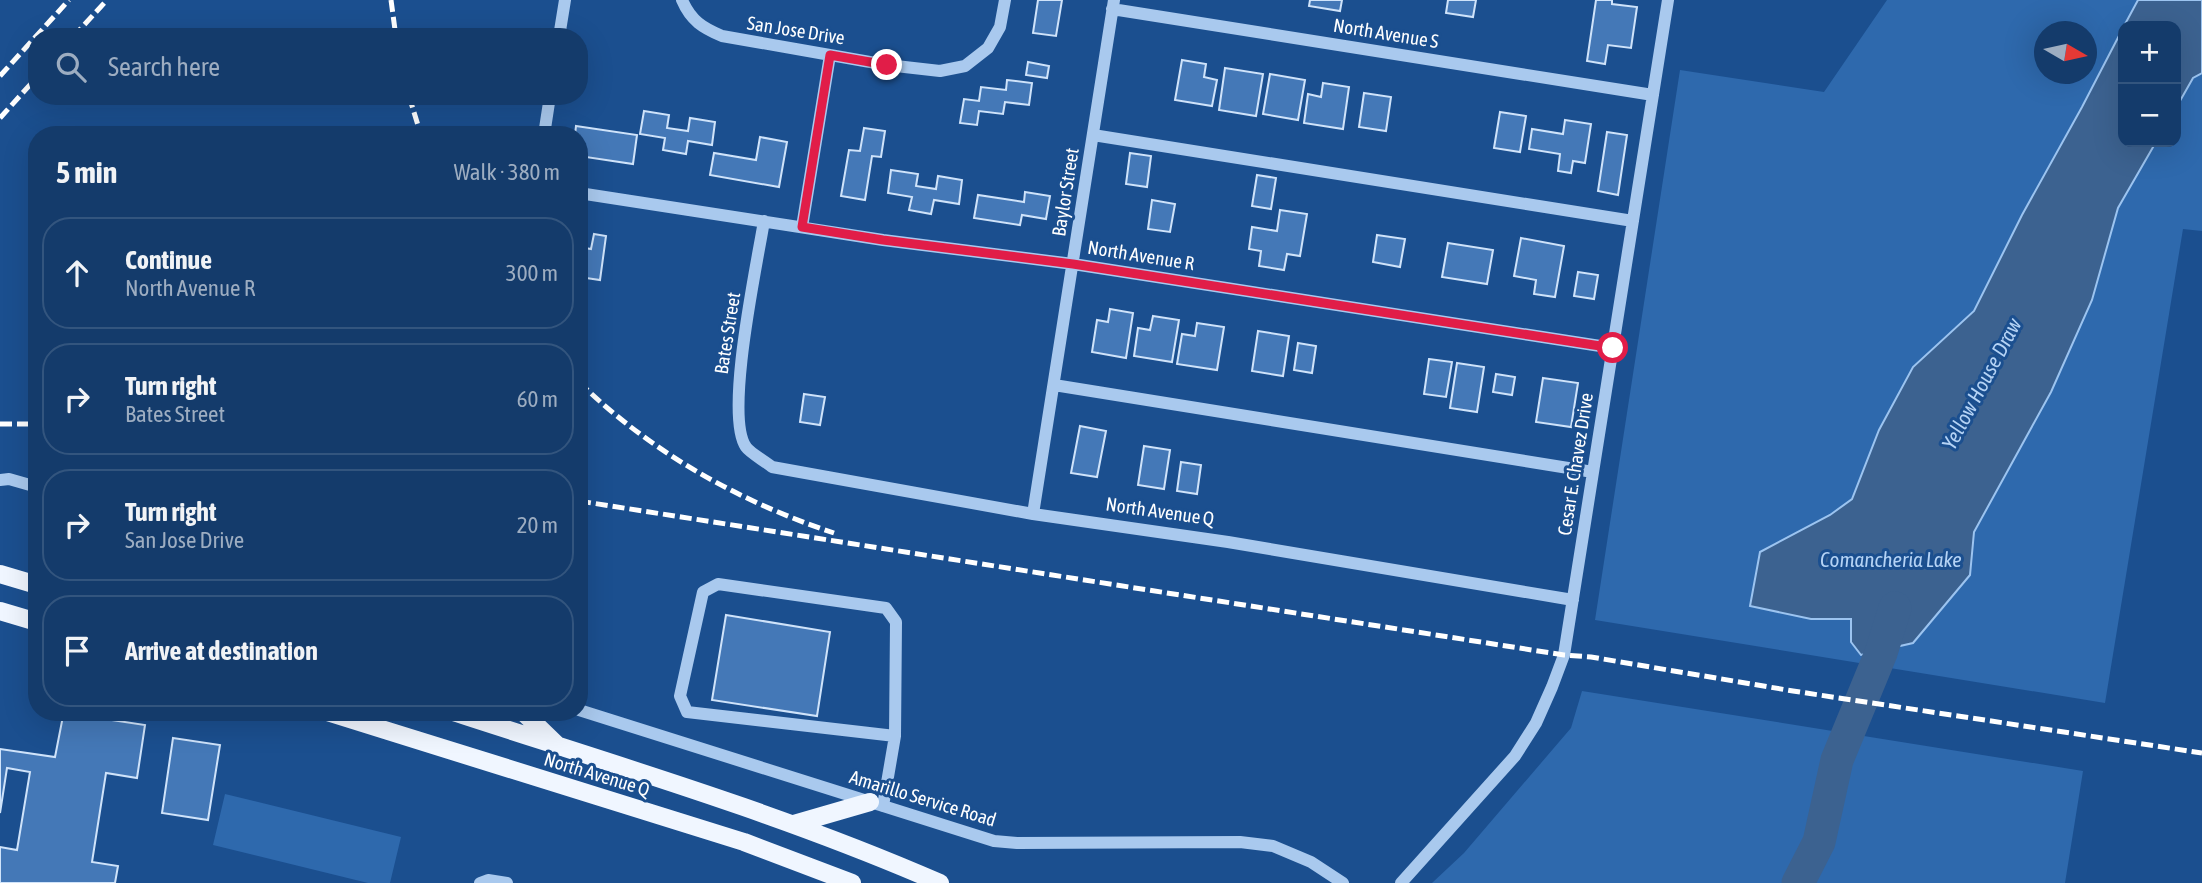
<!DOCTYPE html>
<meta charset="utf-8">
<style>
:root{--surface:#143b6b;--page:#214673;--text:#f1f3f6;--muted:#9dadc1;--line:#33557e}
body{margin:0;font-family:"Asap Condensed",sans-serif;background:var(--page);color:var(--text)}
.controls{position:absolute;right:21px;top:21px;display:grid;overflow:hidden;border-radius:14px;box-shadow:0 7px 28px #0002}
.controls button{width:63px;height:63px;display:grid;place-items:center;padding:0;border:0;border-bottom:2px solid var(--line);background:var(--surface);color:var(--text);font:35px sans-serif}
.compass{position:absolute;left:2034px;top:21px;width:63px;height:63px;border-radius:50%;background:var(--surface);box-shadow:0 7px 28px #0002;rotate:99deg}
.stop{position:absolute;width:21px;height:21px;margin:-16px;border:5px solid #e11d48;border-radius:50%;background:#fff}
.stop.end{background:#e11d48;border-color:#fff;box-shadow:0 2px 7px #0008}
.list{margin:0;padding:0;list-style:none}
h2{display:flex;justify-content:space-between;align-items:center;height:91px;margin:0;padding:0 28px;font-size:30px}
h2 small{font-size:23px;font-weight:400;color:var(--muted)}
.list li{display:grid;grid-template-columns:46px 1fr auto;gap:21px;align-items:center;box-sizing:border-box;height:112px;margin:0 14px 14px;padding:0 14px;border:2px solid var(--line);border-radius:28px}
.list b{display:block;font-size:26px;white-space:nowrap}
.list p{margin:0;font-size:23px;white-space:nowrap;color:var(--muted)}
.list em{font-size:23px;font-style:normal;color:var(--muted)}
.icon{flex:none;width:38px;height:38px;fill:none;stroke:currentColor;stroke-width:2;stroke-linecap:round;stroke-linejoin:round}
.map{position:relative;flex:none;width:2202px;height:883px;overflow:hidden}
.search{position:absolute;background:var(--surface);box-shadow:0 7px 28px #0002;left:28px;top:28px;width:560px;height:77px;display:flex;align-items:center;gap:18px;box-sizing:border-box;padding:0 24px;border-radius:28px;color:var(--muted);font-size:26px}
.panel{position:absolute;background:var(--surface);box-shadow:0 7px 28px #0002;left:28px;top:126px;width:560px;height:595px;border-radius:28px}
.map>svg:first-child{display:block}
</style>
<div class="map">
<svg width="2202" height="883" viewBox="0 0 2202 883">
<rect width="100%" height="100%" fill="#1b4f8f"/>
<!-- green -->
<path fill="#2e69ad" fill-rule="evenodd" d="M 1887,0 L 2202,0 L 2202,231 L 2183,229 L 2105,703 L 1595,620 L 1680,70 L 1824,92 ZM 2123,26 L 2176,26 L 2176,142 L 2123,142 ZM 2044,32 L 2086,32 L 2086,74 L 2044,74 Z
M 1582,691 L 2083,771 L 2065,883 L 1432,883 L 1464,853 L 1571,728 Z
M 225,794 L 401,837 L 390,883 L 368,883 L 213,845 Z"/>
<!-- water -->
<path fill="#3c6290" stroke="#9cc4f0" stroke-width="2" d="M 2138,0 L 2202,0 L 2202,73 L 2193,78 L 2176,108 L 2176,26 L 2124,26 Z
M 2123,28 L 2123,142 L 2156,142 L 2118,208 L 2092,300 L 2051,392 L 1974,532 L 1970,575 L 1913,643 L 1861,655 L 1851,642 L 1851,619 L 1811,619 L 1750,606 L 1760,552 L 1830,515 L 1852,499 L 1879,430 L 1913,367 L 1974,311 L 2022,215 L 2082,107 Z"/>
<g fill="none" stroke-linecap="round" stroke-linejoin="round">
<!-- river -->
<path stroke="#3c6290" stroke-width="33" d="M 1798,883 L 1819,842 L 1837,760 L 1881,653 L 1895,608"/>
</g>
<!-- building -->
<path fill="#4478b7" stroke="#cfe3fa" stroke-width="2" d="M 1038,0 L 1062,0 L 1056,36 L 1033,33 Z
M 1310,0 L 1342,0 L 1340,11 L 1309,6 Z
M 1448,0 L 1476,0 L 1473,17 L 1446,13 Z
M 1596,0 L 1612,0 L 1612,4 L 1637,7 L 1631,48 L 1608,45 L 1605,64 L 1587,61 Z
M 1182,60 L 1206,64 L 1204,77 L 1217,80 L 1212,106 L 1175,100 Z
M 1028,62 L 1049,66 L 1047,78 L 1026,75 Z
M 1225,68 L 1263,74 L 1256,116 L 1219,110 Z
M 1270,74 L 1305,80 L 1298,120 L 1263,114 Z
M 1007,80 L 1032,83 L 1029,105 L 1005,102 L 1003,114 L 979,111 L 977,125 L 960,123 L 964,99 L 979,101 L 981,87 L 1006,90 Z
M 1323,83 L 1349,87 L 1343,129 L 1304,123 L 1308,94 L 1321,97 Z
M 1364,93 L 1391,97 L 1386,131 L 1359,127 Z
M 644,111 L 669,115 L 667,128 L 688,131 L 690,118 L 715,122 L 712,145 L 688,141 L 686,154 L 663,150 L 665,138 L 640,134 Z
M 1500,112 L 1526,116 L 1520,152 L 1494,148 Z
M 1565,120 L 1591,124 L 1585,163 L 1573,161 L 1571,173 L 1558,171 L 1560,154 L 1529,149 L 1532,129 L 1563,134 Z
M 576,126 L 637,135 L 633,164 L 579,156 L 579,135 L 575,135 Z
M 864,128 L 885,131 L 881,157 L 872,156 L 865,200 L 841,196 L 849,150 L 860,151 Z
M 1607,132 L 1627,135 L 1618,195 L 1598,191 Z
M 760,137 L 787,142 L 779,187 L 710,175 L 714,153 L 756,160 Z
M 1130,153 L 1151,156 L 1147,187 L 1126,184 Z
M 891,170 L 918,174 L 916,186 L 936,189 L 938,176 L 962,180 L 959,204 L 934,200 L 931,214 L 909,210 L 912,197 L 888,193 Z
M 1257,175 L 1276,178 L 1271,209 L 1252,206 Z
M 1025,192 L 1050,196 L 1046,219 L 1022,215 L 1020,225 L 974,218 L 978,195 L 1024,202 Z
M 1152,200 L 1175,204 L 1170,232 L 1148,229 Z
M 1280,210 L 1307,214 L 1300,256 L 1287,254 L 1284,270 L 1259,266 L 1261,251 L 1249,249 L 1252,227 L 1277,231 Z
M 594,234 L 606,236 L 600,280 L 579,277 L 579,247 L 591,249 Z
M 1377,235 L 1405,239 L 1400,267 L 1373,262 Z
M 1521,238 L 1564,246 L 1555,297 L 1534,294 L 1536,280 L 1514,276 Z
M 1448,243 L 1493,250 L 1487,284 L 1442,277 Z
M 1578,272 L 1598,275 L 1594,299 L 1574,296 Z
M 1110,309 L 1133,313 L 1126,358 L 1092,352 L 1097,320 L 1108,322 Z
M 1153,316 L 1179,320 L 1172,362 L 1134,356 L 1138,328 L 1150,330 Z
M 1197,323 L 1224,327 L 1217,370 L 1177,364 L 1182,334 L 1195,336 Z
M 1258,331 L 1289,336 L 1283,376 L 1252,371 Z
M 1298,343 L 1316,346 L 1312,373 L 1294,370 Z
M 1429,359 L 1452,362 L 1446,397 L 1424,394 Z
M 1457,363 L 1484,367 L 1477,412 L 1450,408 Z
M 1496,374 L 1515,377 L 1512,395 L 1493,392 Z
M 1543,378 L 1578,383 L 1571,427 L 1536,422 Z
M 804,394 L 825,397 L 820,425 L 800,422 Z
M 1080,426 L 1106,431 L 1097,477 L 1071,473 Z
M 1144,446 L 1170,450 L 1164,489 L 1138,485 Z
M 1181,462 L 1201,465 L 1197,494 L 1177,491 Z
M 726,615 L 830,632 L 817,716 L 712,700 Z
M 72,714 L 145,725 L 137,778 L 106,773 L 92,862 L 118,866 L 115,883 L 0,883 L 0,847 L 17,850 L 30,772 L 7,768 L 0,813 L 0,749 L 55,757 L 63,716 L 71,718 Z
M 173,738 L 220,745 L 208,820 L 162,813 Z"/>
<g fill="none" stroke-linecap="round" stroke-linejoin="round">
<!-- minor -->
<path stroke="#a9c9ee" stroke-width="12" d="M 682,0 C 691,21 703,28 722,36 L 887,65 L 940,71 L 965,66 L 988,48 L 1000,27 L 1005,0
M 1112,9 L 1653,95
M 559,37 L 565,0
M 544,135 L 550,96
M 1093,135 L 1633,221
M 579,193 L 883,240 L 1073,264 L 1613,348
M 764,221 C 757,264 724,416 746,447 C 750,453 765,461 772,467 L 1033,514 L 1228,542 L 1573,600
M 802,227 L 830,55
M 1054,385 L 1593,472
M 0,480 L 9,479 L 37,487
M 1033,514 L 1114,0
M 579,710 L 994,841 L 1017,843 L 1240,842 L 1273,846 L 1311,862 L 1343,883
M 883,806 L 895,736 L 896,622 L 886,608 L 718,584 L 703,592 L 680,696 L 687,712 L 895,736
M 480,883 L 488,880 L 507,883
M 1401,883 L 1515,756 L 1536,723 L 1552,687 L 1564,655 L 1668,0"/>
<!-- major -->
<path stroke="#f0f6ff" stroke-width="18" d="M 0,574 L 37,585
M 0,611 L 37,622
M 327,712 L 744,842 L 852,883
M 453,712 C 616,765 782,814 940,883
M 523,712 L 556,744
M 794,824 L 870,802"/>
<!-- rail -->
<path stroke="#fff" stroke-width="5" stroke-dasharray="12 5" stroke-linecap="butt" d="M 391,0 L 396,37
M 73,37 L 107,0
M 0,76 L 69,0
M 409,96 L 421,135
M 0,118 L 37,77
M 579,382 C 652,453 738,501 834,533
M 0,424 L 37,424
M 579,501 L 1564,655 L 1591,657 L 1793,691 L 2202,753"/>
</g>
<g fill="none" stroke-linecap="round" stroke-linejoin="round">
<!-- route -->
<path stroke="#e11d48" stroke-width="9" d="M 887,65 L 830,55 L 802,227 L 883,240 L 1073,264 L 1613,348"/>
</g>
<g text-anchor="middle" stroke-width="6" stroke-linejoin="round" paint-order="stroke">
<!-- street labels -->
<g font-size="19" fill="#fff" stroke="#1b4f8f">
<text transform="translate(796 30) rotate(9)" y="7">San Jose Drive</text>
<text transform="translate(1386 33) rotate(9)" y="7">North Avenue S</text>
<text transform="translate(1065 192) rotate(-81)" y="7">Baylor Street</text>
<text transform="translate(1141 255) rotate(9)" y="7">North Avenue R</text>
<text transform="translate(727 333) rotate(-81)" y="7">Bates Street</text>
<text transform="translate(1575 464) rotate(-81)" y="7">Cesar E. Chavez Drive</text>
<text transform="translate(1160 511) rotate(8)" y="7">North Avenue Q</text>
<text transform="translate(597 774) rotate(17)" y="7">North Avenue Q</text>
<text transform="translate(923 798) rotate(17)" y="7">Amarillo Service Road</text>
</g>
<!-- water labels -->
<g font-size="21" font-style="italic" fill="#b5d3f5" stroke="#1b4f8f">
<text transform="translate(1982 384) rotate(-62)" y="7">Yellow House Draw</text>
<text x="1891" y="567">Comancheria Lake</text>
</g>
</g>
</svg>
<div class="controls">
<button>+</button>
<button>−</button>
</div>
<svg class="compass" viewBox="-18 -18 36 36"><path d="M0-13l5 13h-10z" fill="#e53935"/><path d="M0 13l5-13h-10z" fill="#9dadc1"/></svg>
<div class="stop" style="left:1613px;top:348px"></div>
<div class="stop end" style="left:887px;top:65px"></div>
<div class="search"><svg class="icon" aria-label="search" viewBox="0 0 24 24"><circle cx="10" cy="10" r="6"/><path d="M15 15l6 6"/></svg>Search here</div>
<section class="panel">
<h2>5 min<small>Walk · 380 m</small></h2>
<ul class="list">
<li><svg class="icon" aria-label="ahead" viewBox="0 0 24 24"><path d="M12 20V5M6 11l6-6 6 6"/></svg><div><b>Continue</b><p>North Avenue R</p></div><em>300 m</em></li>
<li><svg class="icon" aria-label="right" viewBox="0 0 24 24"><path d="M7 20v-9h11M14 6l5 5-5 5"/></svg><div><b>Turn right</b><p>Bates Street</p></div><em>60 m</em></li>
<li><svg class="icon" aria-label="right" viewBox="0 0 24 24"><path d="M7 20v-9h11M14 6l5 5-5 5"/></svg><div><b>Turn right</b><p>San Jose Drive</p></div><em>20 m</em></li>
<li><svg class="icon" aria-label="arrive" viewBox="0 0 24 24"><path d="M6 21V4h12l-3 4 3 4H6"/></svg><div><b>Arrive at destination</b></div></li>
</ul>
</section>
</div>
